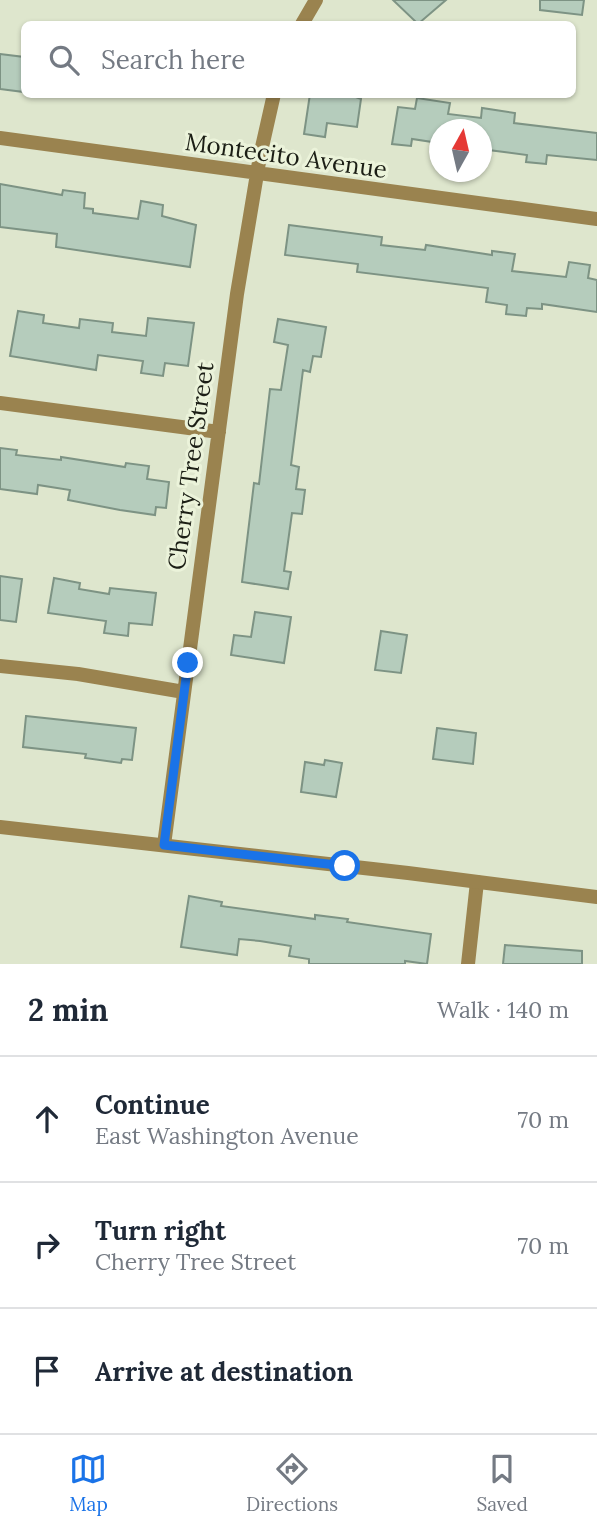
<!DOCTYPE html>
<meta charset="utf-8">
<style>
:root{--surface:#fff;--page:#f6f6f7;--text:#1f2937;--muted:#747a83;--line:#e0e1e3;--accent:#1a73e8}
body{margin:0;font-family:Lora,serif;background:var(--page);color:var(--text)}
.compass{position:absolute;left:429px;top:119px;width:63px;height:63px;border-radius:50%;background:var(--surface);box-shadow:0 2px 5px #0004;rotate:8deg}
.stop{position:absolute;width:21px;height:21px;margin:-16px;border:5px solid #1a73e8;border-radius:50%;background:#fff}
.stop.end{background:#1a73e8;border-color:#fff;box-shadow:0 2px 7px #0008}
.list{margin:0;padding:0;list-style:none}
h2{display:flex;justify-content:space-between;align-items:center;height:91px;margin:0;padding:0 28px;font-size:30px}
h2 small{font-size:23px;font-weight:400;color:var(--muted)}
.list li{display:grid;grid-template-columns:46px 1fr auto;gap:21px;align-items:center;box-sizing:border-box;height:126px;padding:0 28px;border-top:2px solid var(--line)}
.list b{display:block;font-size:26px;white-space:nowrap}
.list p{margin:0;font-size:23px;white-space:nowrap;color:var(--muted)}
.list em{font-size:23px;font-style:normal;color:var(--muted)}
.icon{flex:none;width:38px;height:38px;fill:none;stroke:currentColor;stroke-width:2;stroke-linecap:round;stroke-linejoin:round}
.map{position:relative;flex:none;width:597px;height:964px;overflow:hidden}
.search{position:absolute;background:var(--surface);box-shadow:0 2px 5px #0004;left:21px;right:21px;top:21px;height:77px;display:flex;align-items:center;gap:18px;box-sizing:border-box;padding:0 24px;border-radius:10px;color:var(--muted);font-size:26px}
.sheet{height:469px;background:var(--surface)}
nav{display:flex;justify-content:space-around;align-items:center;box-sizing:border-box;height:98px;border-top:2px solid var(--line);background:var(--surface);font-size:19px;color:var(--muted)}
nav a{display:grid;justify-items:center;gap:4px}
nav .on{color:var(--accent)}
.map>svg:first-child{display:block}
</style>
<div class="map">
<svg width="597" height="964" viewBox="0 0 597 964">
<rect width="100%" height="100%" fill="#dee6cd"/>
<!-- building -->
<path fill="#b5ccbc" stroke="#7d9384" stroke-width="2" d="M 393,0 L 446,0 L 418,24 Z
M 540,0 L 584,0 L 582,15 L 540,10 Z
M 0,54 L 24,57 L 24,92 L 0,89 Z
M 310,94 L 348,94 L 361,99 L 357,127 L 327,123 L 325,137 L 304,134 Z
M 417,98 L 450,103 L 448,114 L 481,118 L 482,108 L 515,113 L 514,123 L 597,133 L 597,160 L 547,155 L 546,164 L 526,162 L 527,155 L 481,149 L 481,130 L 439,130 L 439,143 L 412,139 L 411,146 L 392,144 L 398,107 L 415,109 Z
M 0,184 L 62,195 L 63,190 L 85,193 L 84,208 L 93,209 L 93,213 L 138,219 L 141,201 L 163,205 L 162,216 L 196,225 L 190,267 L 56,247 L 57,234 L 0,227 Z
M 289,225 L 382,237 L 381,245 L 425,250 L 426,245 L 492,255 L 492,251 L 515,254 L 512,271 L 566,277 L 569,262 L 590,265 L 588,278 L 597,280 L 597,312 L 542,304 L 542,309 L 527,308 L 526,316 L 506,314 L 507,305 L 486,302 L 488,288 L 357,272 L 358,264 L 285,255 Z
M 18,311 L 44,315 L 43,323 L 79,328 L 80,319 L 113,323 L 112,332 L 146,336 L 148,318 L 194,323 L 188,366 L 165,363 L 163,376 L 141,373 L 143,361 L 98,355 L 96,370 L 10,356 Z
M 278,319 L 326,327 L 321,357 L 313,356 L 310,372 L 303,370 L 291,465 L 299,467 L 296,489 L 305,490 L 302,514 L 292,513 L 284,571 L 291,572 L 288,589 L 242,582 L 254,483 L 259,484 L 270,389 L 281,390 L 288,345 L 274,342 Z
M 0,448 L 17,450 L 16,455 L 61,460 L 61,457 L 125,467 L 126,463 L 149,466 L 147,479 L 169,482 L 166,508 L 156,507 L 155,515 L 120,510 L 68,500 L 70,490 L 38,485 L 37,494 L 0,489 Z
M 0,576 L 22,579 L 16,622 L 0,620 Z
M 54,578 L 80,583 L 79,589 L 109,594 L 110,588 L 156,593 L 152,625 L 129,623 L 128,636 L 104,633 L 106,621 L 48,613 Z
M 255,612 L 291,617 L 284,663 L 231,655 L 234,635 L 251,637 Z
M 381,631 L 407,635 L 401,673 L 375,670 Z
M 26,716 L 136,728 L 132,760 L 122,759 L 121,763 L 85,758 L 86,754 L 23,747 Z
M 437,728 L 476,733 L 473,764 L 433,759 Z
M 325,760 L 342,763 L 336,797 L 301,792 L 305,762 L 324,765 Z
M 189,896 L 222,902 L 221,906 L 315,919 L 315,915 L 348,919 L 347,922 L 431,934 L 427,964 L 405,961 L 405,964 L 309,964 L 309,959 L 289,956 L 291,946 L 260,941 L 239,939 L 237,955 L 181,947 Z
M 505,945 L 582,951 L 582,964 L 503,964 Z"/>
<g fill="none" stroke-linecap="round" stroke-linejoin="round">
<!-- minor -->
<path stroke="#9a834f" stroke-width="14" d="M 302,24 L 316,0
M 0,138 L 597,219
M 0,403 L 219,432
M 0,666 L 78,674 L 184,692
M 164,845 L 237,294 L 260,156 L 274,94
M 468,964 L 477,882"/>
<!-- tertiary -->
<path stroke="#9a834f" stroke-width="14" d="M 0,827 L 408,873 L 597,897"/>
</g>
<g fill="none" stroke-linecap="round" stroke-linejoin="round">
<!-- route -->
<path stroke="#1a73e8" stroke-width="9" d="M 188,663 L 164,845 L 345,866"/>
</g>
<g text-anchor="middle" stroke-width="6" stroke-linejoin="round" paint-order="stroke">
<!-- street labels -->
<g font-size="24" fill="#1b1e15" stroke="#ebf3da">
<text transform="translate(286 156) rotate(8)" y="8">Montecito Avenue</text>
<text transform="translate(191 466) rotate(-82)" y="8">Cherry Tree Street</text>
</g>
</g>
</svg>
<svg class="compass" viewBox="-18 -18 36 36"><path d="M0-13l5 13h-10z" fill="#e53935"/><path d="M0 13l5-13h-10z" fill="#747a83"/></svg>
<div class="stop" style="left:345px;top:866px"></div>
<div class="stop end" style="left:188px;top:663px"></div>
<div class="search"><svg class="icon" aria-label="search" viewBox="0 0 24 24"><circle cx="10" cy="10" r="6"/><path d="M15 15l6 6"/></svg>Search here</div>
</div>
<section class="sheet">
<h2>2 min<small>Walk · 140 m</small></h2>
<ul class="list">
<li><svg class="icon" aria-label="ahead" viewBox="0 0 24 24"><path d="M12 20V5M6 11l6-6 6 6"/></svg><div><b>Continue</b><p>East Washington Avenue</p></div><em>70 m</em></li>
<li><svg class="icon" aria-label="right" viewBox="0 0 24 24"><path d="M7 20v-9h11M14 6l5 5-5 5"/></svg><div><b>Turn right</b><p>Cherry Tree Street</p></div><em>70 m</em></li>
<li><svg class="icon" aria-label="arrive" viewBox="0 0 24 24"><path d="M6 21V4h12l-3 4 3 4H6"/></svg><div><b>Arrive at destination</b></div></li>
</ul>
</section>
<nav>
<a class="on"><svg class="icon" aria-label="map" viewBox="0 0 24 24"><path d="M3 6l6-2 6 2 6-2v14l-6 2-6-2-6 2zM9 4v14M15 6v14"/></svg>Map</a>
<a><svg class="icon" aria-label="directions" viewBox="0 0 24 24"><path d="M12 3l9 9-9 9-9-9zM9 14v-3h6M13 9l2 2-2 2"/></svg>Directions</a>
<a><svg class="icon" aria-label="saved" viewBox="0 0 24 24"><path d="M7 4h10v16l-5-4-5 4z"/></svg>Saved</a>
</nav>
